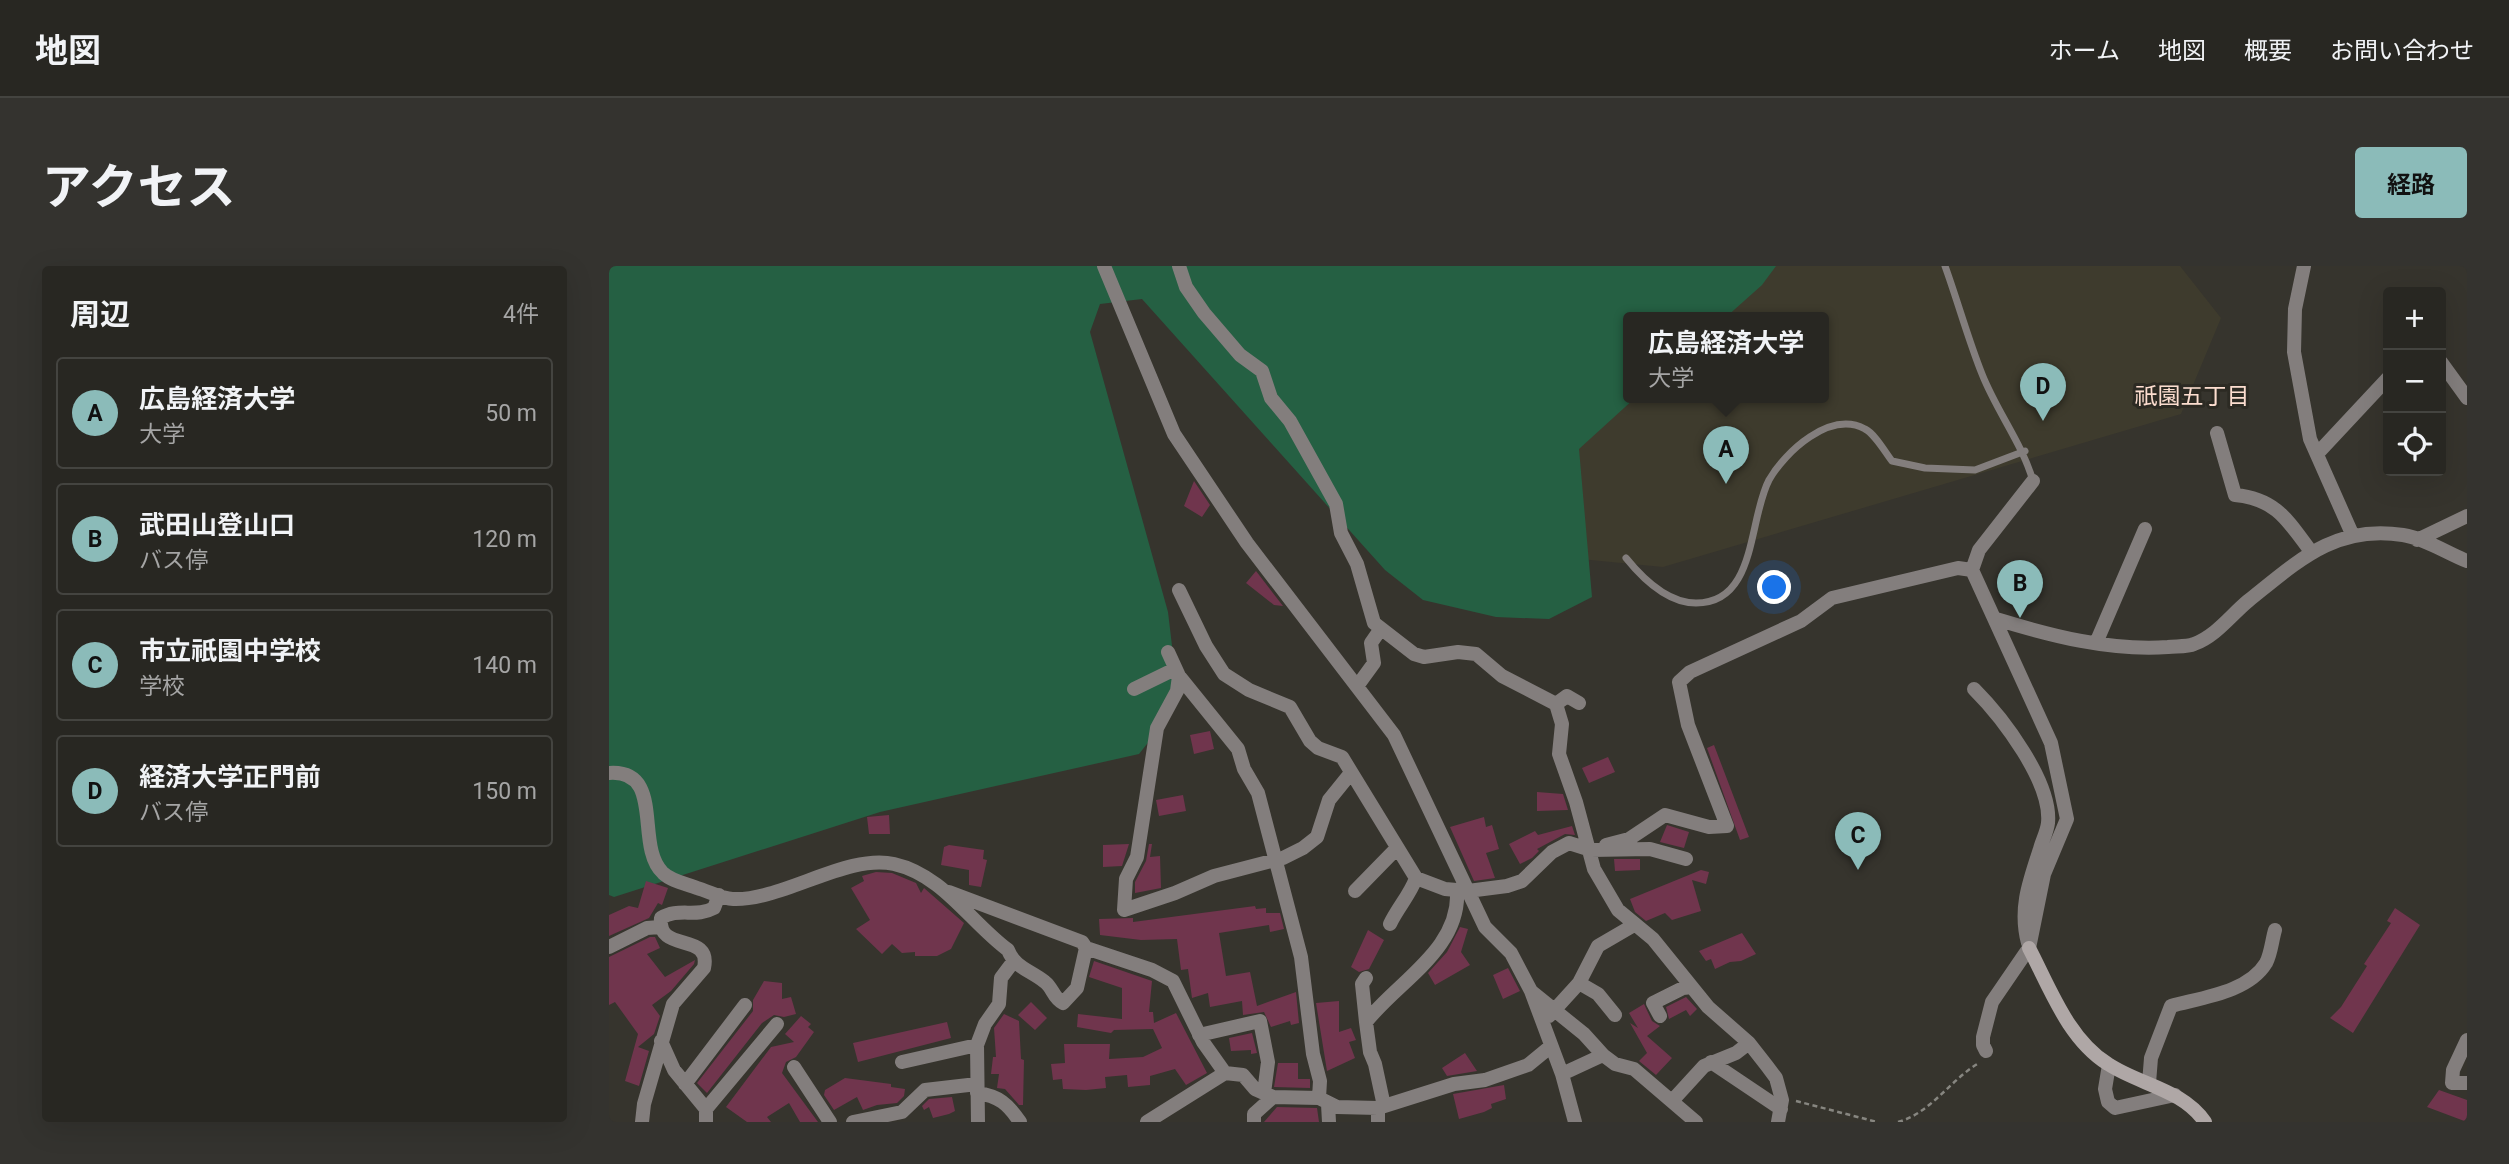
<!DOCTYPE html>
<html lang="ja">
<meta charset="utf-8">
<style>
:root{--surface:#282722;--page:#34332f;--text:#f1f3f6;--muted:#a5a5a5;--line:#444440;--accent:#8bbbb9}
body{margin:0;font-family:Roboto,"Noto Sans JP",sans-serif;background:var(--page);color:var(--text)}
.controls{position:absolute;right:21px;top:21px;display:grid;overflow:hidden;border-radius:7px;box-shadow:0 7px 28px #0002}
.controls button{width:63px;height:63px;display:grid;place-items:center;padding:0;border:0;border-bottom:2px solid var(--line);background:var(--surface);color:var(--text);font:35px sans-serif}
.you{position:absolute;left:1166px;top:322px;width:24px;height:24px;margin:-18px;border:5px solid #fff;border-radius:50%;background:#1a73e8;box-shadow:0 0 0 10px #1a73e833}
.badge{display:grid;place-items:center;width:46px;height:46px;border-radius:50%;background:var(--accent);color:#111;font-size:23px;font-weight:700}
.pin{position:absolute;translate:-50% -58px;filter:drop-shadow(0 2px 4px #0008)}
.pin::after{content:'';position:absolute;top:37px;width:24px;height:21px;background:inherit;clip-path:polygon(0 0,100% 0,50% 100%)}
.popup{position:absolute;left:1014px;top:46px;width:206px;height:91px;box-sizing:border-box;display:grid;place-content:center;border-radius:7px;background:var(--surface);filter:drop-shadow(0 2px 5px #0005);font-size:23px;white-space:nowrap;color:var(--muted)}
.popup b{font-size:26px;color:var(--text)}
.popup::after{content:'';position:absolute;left:50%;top:100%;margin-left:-14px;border:14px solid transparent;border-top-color:var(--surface)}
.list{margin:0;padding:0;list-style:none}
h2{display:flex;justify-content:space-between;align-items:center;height:91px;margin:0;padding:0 28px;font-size:30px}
h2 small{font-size:23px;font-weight:400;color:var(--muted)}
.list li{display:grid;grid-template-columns:46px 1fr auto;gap:21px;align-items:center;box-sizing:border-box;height:112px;margin:0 14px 14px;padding:0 14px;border:2px solid var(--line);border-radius:7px}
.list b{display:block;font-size:26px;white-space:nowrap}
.list p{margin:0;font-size:23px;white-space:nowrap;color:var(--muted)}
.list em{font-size:23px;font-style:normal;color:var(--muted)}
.icon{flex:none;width:38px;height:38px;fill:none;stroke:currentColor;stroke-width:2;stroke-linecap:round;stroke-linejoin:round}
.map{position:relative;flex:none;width:1858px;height:856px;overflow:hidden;border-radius:7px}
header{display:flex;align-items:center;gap:42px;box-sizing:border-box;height:98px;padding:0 35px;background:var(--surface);border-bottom:2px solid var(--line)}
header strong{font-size:33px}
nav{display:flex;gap:38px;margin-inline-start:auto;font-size:24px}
.intro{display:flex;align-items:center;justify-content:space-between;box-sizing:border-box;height:168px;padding:0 42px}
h1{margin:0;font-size:49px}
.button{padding:18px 32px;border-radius:7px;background:var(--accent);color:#111;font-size:24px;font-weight:700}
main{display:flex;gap:42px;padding:0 42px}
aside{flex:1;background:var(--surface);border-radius:7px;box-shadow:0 7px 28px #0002}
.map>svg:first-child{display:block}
</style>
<header>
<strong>地図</strong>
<nav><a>ホーム</a><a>地図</a><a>概要</a><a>お問い合わせ</a></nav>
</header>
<div class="intro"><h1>アクセス</h1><a class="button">経路</a></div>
<main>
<aside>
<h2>周辺<small>4件</small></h2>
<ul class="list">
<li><span class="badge">A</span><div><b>広島経済大学</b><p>大学</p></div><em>50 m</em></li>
<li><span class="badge">B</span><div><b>武田山登山口</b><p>バス停</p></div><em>120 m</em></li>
<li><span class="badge">C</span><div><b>市立祇園中学校</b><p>学校</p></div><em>140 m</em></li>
<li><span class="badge">D</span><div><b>経済大学正門前</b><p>バス停</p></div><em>150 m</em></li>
</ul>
</aside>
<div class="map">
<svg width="1858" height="856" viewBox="0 0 1858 856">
<rect width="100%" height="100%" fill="#36342d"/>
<!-- built -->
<path fill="#3e3b2d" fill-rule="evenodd" d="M 805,0 L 1571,0 L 1612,52 L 1572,148 L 1054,301 L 930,289 ZM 1019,52 L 1215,52 L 1215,132 L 1019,132 Z"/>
<!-- green -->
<path fill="#256043" d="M 0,0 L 1167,0 L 1153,19 L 1116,52 L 1019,52 L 1019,132 L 1026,132 L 970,183 L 983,331 L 940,353 L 887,351 L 814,334 L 776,304 L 533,33 L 491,38 L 481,66 L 559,346 L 566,405 L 561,449 L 530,488 L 271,546 L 5,631 L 0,629 Z"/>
<!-- building -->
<path fill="#70354d" d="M 585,215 L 601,239 L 593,251 L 575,240 Z
M 647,305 L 674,340 L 665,339 L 637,317 Z
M 601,465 L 605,483 L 585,488 L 581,469 Z
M 1105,479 L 1140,571 L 1131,574 L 1098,482 Z
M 999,491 L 1006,506 L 980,517 L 973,502 Z
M 928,526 L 954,528 L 959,544 L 928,545 Z
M 574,529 L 577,545 L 550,550 L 547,534 Z
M 280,549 L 281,568 L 260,568 L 258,551 Z
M 875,551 L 877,561 L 883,559 L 890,583 L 877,587 L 886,612 L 865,615 L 841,561 Z
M 1058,559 L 1080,566 L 1075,582 L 1051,576 Z
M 963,560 L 966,569 L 956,568 L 928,583 L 930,585 L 923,592 L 911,598 L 900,578 L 926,565 L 929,569 Z
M 520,578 L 513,600 L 494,601 L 494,579 Z
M 540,578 L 543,578 L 541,591 L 551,590 L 552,622 L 526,627 L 526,616 L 537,595 Z
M 340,579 L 375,584 L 374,593 L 378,594 L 372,621 L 360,619 L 360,604 L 332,599 L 335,581 Z
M 1005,593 L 1031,593 L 1031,604 L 1006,605 Z
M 1092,604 L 1100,606 L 1097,618 L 1083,614 L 1092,645 L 1063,654 L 1056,647 L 1037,655 L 1026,646 L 1021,633 Z
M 267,606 L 283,607 L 307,617 L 312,627 L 315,622 L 355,657 L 342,683 L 328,690 L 306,690 L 306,686 L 293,687 L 283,678 L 273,688 L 247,663 L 261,654 L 242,622 L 255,615 L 253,610 Z
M 37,615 L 59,622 L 53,639 L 49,637 L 40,652 L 0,670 L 0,649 L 20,640 L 29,642 Z
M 646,640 L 647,643 L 657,642 L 657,647 L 671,647 L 675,663 L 661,666 L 660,659 L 610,667 L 617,710 L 641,706 L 648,740 L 687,726 L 690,757 L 682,759 L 681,755 L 662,761 L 655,746 L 634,749 L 633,735 L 601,741 L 599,727 L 583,732 L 579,703 L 572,704 L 568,673 L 532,674 L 491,669 L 490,653 L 524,652 L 524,656 Z
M 1786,642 L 1811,659 L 1744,767 L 1721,752 L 1732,741 L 1758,700 L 1755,698 L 1782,657 L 1778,655 Z
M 851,661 L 859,663 L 852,686 L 861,699 L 826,719 L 819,707 L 838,686 Z
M 759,664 L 775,674 L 760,703 L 750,706 L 742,701 Z
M 1133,667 L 1147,688 L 1132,695 L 1121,696 L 1106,703 L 1102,693 L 1097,695 L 1090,685 Z
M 41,671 L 46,671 L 51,682 L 38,688 L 56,711 L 86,694 L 85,698 L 62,725 L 43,739 L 51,750 L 45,768 L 29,781 L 40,785 L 30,820 L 16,815 L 29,768 L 6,736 L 0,739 L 0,691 Z
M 485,695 L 543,715 L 540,746 L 544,746 L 545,757 L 567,747 L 598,807 L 577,819 L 566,803 L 541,810 L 541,819 L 519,821 L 518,809 L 496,811 L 497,822 L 477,824 L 454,823 L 453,813 L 444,814 L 442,798 L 456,797 L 455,778 L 501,778 L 500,793 L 534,791 L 553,782 L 544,763 L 505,764 L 502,767 L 468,761 L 469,748 L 513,753 L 513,722 L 480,711 Z
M 899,702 L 911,725 L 894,733 L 884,709 Z
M 155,715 L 173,717 L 173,733 L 182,731 L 187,748 L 175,751 L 165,749 L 153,757 L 98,827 L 88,817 L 144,745 L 144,734 Z
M 1077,731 L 1088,743 L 1081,750 L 1077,744 L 1060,753 L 1057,741 Z
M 730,735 L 730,766 L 742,762 L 747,774 L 740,776 L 746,792 L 718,805 L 707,737 Z
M 422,736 L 438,752 L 426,764 L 409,749 Z
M 1035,738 L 1043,755 L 1051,760 L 1038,770 L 1063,792 L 1047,809 L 1030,795 L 1038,787 L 1021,757 L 1029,762 L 1020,747 Z
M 395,748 L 410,755 L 412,793 L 415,794 L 414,839 L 410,839 L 396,823 L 388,822 L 390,808 L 382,808 L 384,791 L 387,791 L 385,762 Z
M 192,750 L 202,758 L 199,761 L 205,766 L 187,791 L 177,796 L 173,807 L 209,856 L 191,856 L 180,837 L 158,851 L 162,856 L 138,856 L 117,841 L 162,781 L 185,776 L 176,768 Z
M 338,756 L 342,772 L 249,796 L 244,777 Z
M 643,767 L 648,787 L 642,788 L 642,784 L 622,785 L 620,772 Z
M 856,787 L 868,805 L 838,810 L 833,802 Z
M 669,797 L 689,797 L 689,813 L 701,813 L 701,822 L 665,821 Z
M 236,812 L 282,818 L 282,821 L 296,823 L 295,830 L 288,837 L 268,839 L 254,844 L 248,831 L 225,844 L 215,829 L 216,824 Z
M 895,819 L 897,833 L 882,838 L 883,842 L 875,846 L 850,853 L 844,828 Z
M 1830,824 L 1858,834 L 1858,856 L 1818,841 Z
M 343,831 L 346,845 L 340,848 L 324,852 L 320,841 L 315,844 L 313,840 L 320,833 Z
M 668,841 L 708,842 L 710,856 L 655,856 Z"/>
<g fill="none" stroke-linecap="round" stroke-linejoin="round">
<!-- path -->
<path stroke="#878680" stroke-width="2.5" stroke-dasharray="5 3.5" stroke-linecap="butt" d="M 1187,835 L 1268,856
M 1289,856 C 1322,847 1341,814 1370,797"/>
<!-- lane -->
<path stroke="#837e7d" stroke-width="7" d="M 1336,0 C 1349,36 1359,73 1373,108 C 1388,146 1413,177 1424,215
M 1017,292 C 1034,313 1059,337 1087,337 C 1148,337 1139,254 1160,214 C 1176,186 1221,144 1256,163 C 1266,168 1276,186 1283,195 L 1316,202 L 1366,204 L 1416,185"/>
<!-- street -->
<path stroke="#837e7d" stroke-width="14" d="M 495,0 L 565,168 L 638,277 L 785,469 L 876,661 L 902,687 L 922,725 L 953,808 L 966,856
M 570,0 L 577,21 L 595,47 L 631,89 L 653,105 L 662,132 L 681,155 L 727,238 L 732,267 L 748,298 L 765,357 L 805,388 L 815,391 L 849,386 L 867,388 L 893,410 L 947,438 L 953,458 L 950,488 L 967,536 L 985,603 L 1009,644 L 1044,673 L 1099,741 L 1140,777 L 1158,800 L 1167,812 L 1173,834 L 1169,856
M 1695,0 L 1686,43 L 1685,86 L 1701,173 L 1744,270
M 1832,96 L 1858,132
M 1608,167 L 1626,229 C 1668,233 1679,255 1703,287
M 1708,188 L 1779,112
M 1808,274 L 1858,250
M 570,324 L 597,380 L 615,408 L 640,424 L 681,441 L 701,475 L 709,482 L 733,491 L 807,612 L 836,623 L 859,625 L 898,620 L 913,615 L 943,586 L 960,577 L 982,584 L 1041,583 L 1077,593
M 1387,353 C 1443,370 1500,385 1559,381 C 1567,380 1578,381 1585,378 C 1607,370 1622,349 1639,335 C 1688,296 1726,258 1794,269 C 1815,272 1838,287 1858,295
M 1487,377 L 1536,263
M 559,386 L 570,410 L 629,483 L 635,503 L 649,527 L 692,691 L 704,788 L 711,815 L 710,832
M 570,410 L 568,425 L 548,462 L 528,591 L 517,613 L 515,644 L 566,627 L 605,610 L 674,592 L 694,582 L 708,571 L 720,534 L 741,508
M 749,419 L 765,397 L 762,377 L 771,364
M 525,423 L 566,403
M 1365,423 C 1393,451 1443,516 1439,557 C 1438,566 1433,575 1431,583 C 1420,616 1410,643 1419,677
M 947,438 L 958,430 L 970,437
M 0,507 C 57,503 25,580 54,607 C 62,615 78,618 88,622 C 99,625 113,633 124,633 C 173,635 239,587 285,598 C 334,609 361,656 399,684 C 406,702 421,704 436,716 C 444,722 444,732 454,737 L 468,722 L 477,682
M 997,579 L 1020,573 L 1056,549 L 1100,561 L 1118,560 L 1079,459 L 1070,416 L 1081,406 L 1192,355 L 1223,332 L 1349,302 L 1363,304
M 746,625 L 788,582
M 340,626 L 473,676 L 477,682 L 543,704 L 564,715 L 594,776 L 616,807
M 781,658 C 789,641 801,629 807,612
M 0,681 L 38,662 L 51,661
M 757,712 L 753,718 L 757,756
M 970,717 L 989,728 L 1006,749
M 923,726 L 975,768 L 994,789 L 1006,798 L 1025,803 L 1087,856
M 940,750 L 970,717 L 989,680 L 1025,659
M 1051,750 L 1044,737 L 1074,722 L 1083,721
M 590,769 L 651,755 L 659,796 L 655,827
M 1858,774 L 1844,804 L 1843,817 L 1858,817
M 52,775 L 65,804 L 97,843 L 97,856
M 1377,785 L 1374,779 L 1374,771 L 1383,736 L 1420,682 L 1435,608 L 1458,553 L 1442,477 L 1363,304 L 1370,284 L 1424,215
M 293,796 L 368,779
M 1102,796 L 1172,843
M 1500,799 L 1496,823 L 1499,836 L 1506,842 L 1566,829
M 185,801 L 221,856
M 953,808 L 994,789
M 1540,817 L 1542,792 L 1562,740 C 1590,732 1639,727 1657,697 C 1662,688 1663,674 1666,664
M 76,818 L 136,739
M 368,827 C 390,830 399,838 411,856
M 1063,835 L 1095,800 L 1127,787 L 1140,777
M 719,838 L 720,856
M 775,840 L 766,798 L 761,786 L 757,756 C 789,715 852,683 848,624
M 97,843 L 168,758
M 33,856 L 35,838 L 64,738 L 95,702 C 103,665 48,688 52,652 C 69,641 87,652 105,642 L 110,629
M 244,856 L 293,846 L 316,824 L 368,818
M 369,856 L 368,779 L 376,758 L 390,738 L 392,712 L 404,696
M 538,856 L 616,807 L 634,809 L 646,823 L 664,831 L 710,832 L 728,841 L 769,842 L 845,818 L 876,814 L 919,799 L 941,781
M 645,856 L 645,848 L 664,831
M 769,856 L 769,842"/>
<!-- secondary -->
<path stroke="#afa7a6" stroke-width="14" d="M 1420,682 C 1441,722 1459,773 1499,798 C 1531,819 1573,823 1596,856"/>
</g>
<g text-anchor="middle" stroke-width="6" stroke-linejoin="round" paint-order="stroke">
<!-- neighbourhood labels -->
<g font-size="23" fill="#fcddcf" stroke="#2c2a23">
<text x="1583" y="138">祇園五丁目</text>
</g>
</g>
</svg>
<div class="controls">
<button>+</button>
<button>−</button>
<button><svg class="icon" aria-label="locate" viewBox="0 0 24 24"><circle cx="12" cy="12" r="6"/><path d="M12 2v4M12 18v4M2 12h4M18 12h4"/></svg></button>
</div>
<div class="you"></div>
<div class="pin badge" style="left:1117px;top:218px">A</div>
<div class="popup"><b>広島経済大学</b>大学</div>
<div class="pin badge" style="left:1411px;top:352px">B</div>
<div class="pin badge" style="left:1249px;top:604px">C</div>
<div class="pin badge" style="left:1434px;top:155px">D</div>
</div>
</main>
